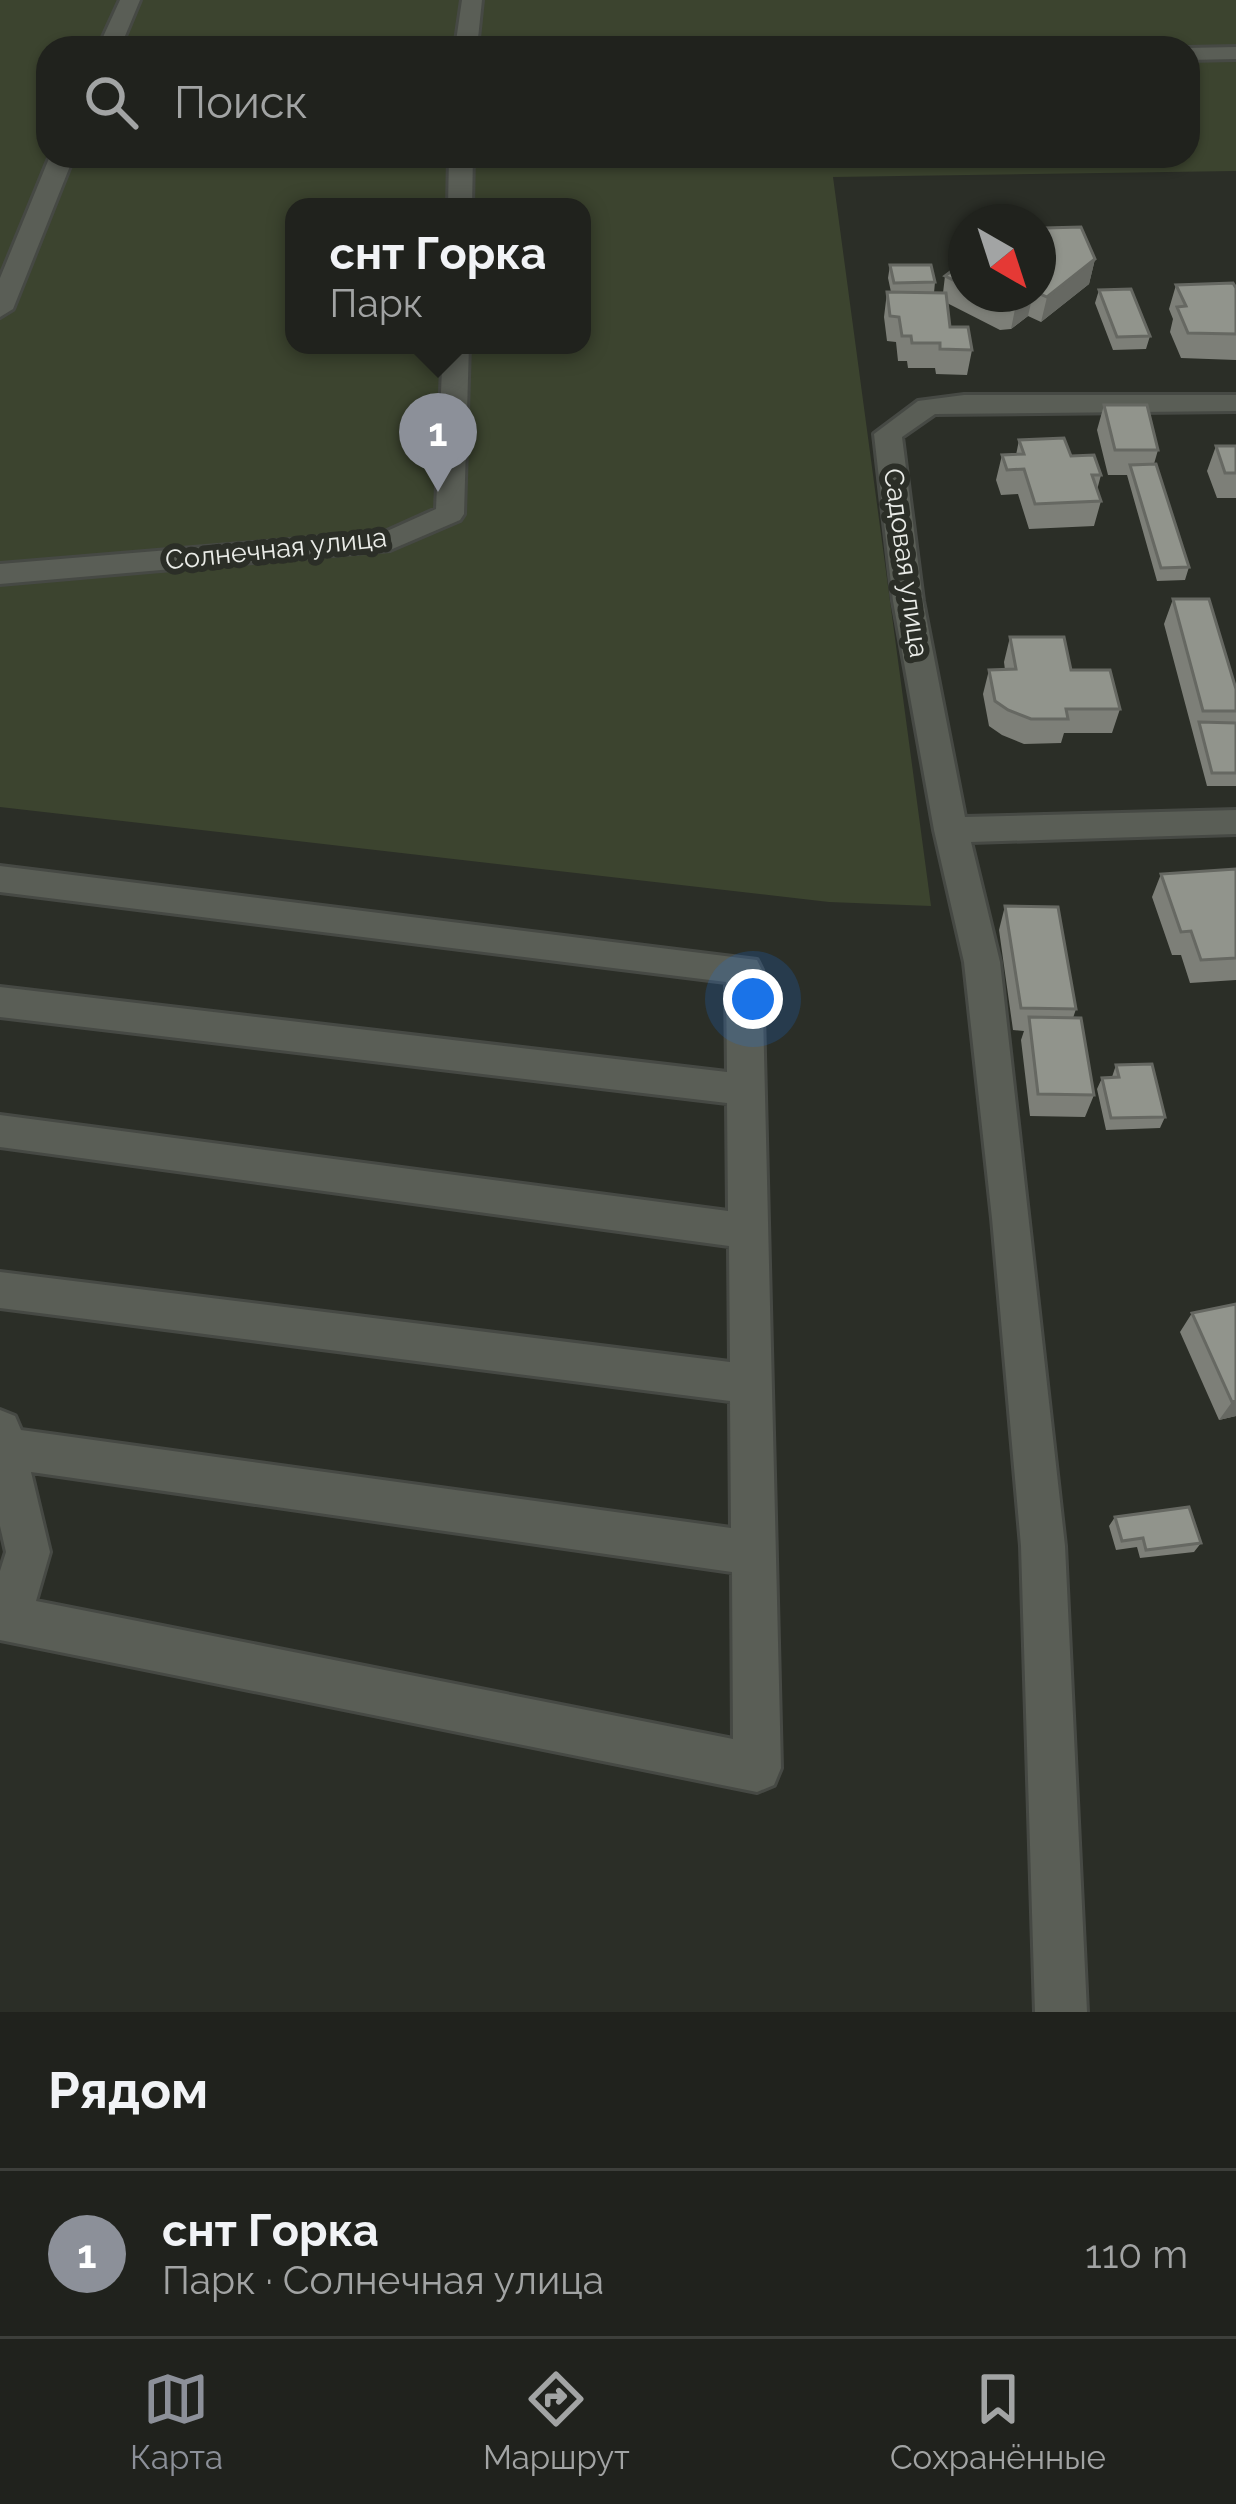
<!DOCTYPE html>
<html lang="ru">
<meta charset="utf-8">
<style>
:root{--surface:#20221d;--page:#282a26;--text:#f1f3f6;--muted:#a2a4a4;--line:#3d3f3b;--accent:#8c9099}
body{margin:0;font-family:Raleway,sans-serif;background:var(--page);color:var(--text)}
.compass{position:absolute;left:948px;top:204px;width:108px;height:108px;border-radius:50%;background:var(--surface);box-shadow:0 3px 9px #0004;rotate:141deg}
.you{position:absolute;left:753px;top:999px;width:42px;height:42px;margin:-30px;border:9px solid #fff;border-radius:50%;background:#1a73e8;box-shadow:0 0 0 18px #1a73e833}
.badge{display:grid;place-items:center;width:78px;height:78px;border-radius:50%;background:var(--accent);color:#fff;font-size:39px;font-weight:700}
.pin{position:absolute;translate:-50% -99px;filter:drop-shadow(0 3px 6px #0008)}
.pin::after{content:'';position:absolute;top:63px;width:42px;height:36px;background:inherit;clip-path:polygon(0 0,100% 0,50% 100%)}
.popup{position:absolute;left:285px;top:198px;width:306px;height:156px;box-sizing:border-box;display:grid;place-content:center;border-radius:24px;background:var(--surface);filter:drop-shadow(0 3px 9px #0005);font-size:39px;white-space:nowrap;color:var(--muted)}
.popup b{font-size:45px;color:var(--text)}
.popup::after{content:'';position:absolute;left:50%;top:100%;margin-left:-24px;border:24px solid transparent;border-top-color:var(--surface)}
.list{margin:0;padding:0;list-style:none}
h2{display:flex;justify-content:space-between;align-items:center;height:156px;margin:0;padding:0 48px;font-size:51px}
h2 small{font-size:39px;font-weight:400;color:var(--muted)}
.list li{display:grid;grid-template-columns:78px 1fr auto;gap:36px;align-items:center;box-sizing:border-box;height:168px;padding:0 48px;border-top:3px solid var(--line)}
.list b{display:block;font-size:45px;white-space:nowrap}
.list p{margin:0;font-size:39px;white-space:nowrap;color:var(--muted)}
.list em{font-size:39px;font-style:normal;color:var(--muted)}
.icon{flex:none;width:66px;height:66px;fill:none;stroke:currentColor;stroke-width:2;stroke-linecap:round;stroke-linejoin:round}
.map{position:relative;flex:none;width:1236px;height:2012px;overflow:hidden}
.search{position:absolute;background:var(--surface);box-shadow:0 3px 9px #0004;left:36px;right:36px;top:36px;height:132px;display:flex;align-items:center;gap:30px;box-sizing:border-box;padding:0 42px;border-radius:36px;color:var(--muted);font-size:45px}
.sheet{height:324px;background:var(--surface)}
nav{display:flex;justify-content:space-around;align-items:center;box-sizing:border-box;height:168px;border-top:3px solid var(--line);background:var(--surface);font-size:33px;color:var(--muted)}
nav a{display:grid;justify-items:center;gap:6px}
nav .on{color:var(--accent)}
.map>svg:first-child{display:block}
</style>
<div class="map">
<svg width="1236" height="2012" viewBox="0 0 1236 2012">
<rect width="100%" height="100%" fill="#2b2e27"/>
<!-- green -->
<path fill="#3c442f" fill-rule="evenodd" d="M 0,0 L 1236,0 L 1236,171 L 833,177 L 931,906 L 829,902 L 0,807 ZM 48,48 L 1188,48 L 1188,156 L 48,156 ZM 294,207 L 582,207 L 582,345 L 294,345 Z"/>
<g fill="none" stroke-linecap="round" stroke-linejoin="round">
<!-- minor casing -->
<g stroke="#464944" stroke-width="6">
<path id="minor" d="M 120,0 L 140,0 L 120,48 L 98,48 Z
M 462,0 L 482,0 L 477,48 L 455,48 Z
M 1236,47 L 1236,59 L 1188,60 L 1186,48 Z
M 50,156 L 74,156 L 13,309 L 0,317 L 0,278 Z
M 449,156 L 473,156 L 472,207 L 448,207 Z
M 443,345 L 469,345 L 464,514 L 460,520 L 390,550 L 0,584 L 0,564 L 385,532 L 436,509 Z
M 964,395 L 1236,395 L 1236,411 L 935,414 L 902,437 L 923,601 L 965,817 L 1236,810 L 1236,834 L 971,842 L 1000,962 L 1065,1546 L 1087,2012 L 1035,2012 L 1021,1546 L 992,1218 L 964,962 L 934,830 L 893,601 L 874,434 L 918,401 Z
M 0,866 L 757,960 L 762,970 L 781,1768 L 774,1785 L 757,1792 L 0,1640 L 0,1571 L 6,1552 L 0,1526 L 0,1410 L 15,1416 L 21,1430 L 731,1528 L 730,1401 L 0,1308 L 0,1272 L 730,1362 L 729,1246 L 0,1147 L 0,1115 L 728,1211 L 727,1103 L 0,1017 L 0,987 L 727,1072 L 726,982 L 0,892 ZM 31,1472 L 732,1572 L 733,1739 L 36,1601 L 50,1552 Z"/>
</g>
<!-- minor -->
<use href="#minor" fill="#5a5e56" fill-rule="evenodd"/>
</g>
<!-- wall -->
<path fill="#7d7f78" d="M 1045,228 L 1095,259 L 1089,284 L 1041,322 L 1028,316 L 1011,329 L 1000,330 L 947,303 L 950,327 L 972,350 L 967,375 L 936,374 L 935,368 L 908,368 L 907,361 L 898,361 L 896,342 L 887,341 L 884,317 L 887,292 L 891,292 L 888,278 L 890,265 L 935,282 L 934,293 L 943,293 L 945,276 L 966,260 L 966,294 L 1038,294 L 1041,250 Z
M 1176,285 L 1236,288 L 1236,360 L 1181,358 L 1170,332 L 1173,319 L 1169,309 Z
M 1099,290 L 1150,336 L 1146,349 L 1113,350 L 1095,303 Z
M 1104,405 L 1158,450 L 1154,464 L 1189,567 L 1185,580 L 1157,581 L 1127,475 L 1108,475 L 1097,430 Z
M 1019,440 L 1071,456 L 1101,475 L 1097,490 L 1101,501 L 1094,526 L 1029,529 L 1018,494 L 1001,495 L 996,480 L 1002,455 L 1016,455 Z
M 1216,446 L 1236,446 L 1236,498 L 1217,498 L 1207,471 Z
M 1173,599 L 1236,689 L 1236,786 L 1207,786 L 1164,624 Z
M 1010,637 L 1071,670 L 1120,709 L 1112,733 L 1064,733 L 1061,743 L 1024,744 L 1002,735 L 989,726 L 983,694 L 989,670 L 1005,670 L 1004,662 Z
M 1236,869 L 1236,980 L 1190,983 L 1181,955 L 1172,955 L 1152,897 L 1161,874 Z
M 1005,906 L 1076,1009 L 1073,1018 L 1094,1095 L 1085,1117 L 1030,1116 L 1021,1040 L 1024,1031 L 1013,1030 L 999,930 Z
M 1116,1065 L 1165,1117 L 1160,1128 L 1106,1130 L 1097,1089 L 1102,1078 L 1112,1077 Z
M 1236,1304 L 1236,1416 L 1219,1420 L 1180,1332 L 1192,1313 Z
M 1115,1517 L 1201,1543 L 1194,1552 L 1140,1558 L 1137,1547 L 1116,1550 L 1109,1526 Z"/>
<!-- shaded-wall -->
<path fill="#666862" d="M 1095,259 L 1089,284 L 1041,322 L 1047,297 Z
M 1030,294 L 1033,294 L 1028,316 L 1011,329 L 1016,304 Z
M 1236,1401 L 1236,1416 L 1219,1420 L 1232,1402 Z"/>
<!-- building -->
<path fill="#91948c" stroke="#666862" stroke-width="3" d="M 1081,227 L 1095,259 L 1047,297 L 1038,293 L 1038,249 L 1052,255 L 1045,228 Z
M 966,260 L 966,286 L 945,276 Z
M 890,265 L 931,265 L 935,282 L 894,283 Z
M 1233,283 L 1236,288 L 1236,334 L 1188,333 L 1177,307 L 1186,306 L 1176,285 Z
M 1131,289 L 1150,336 L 1117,337 L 1099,290 Z
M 887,292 L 946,293 L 950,327 L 968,327 L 972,350 L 940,349 L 940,343 L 912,343 L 911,336 L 902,336 L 899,317 L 890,316 Z
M 982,294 L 1030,294 L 1016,304 L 1004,305 Z
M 1104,405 L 1147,405 L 1158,450 L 1115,450 Z
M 1064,438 L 1071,456 L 1094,455 L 1101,475 L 1092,475 L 1101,501 L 1035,504 L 1024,469 L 1007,470 L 1002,455 L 1024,454 L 1019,440 Z
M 1216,446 L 1236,446 L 1236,473 L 1225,473 Z
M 1156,464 L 1189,567 L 1161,568 L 1130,465 Z
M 1173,599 L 1209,599 L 1236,689 L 1236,711 L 1203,711 Z
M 1010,637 L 1064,637 L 1071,670 L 1110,670 L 1120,709 L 1066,709 L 1068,719 L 1031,719 L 1008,710 L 995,701 L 989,670 L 1016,669 Z
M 1199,722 L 1236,723 L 1236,773 L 1212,773 Z
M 1236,869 L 1236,958 L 1201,960 L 1191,931 L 1181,932 L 1161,874 Z
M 1005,906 L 1058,907 L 1076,1009 L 1021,1008 Z
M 1029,1017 L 1081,1018 L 1094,1095 L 1038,1094 Z
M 1152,1064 L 1165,1117 L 1111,1118 L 1102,1078 L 1119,1077 L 1116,1065 Z
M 1236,1304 L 1236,1401 L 1232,1402 L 1192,1313 Z
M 1189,1507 L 1201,1543 L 1146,1550 L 1143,1538 L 1122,1541 L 1115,1517 Z"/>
<g text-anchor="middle" stroke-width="12" stroke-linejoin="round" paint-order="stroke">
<!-- far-street labels -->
<g font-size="27" fill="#e9ebe7" stroke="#2b2e27">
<text transform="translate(276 549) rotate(-6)" y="9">Солнечная улица</text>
<text transform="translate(906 563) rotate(82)" y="9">Садовая улица</text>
</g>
</g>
</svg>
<svg class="compass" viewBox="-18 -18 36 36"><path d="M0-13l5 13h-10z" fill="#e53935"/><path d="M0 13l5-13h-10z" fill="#a2a4a4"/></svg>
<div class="you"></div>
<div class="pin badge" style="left:438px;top:492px">1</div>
<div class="popup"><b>снт Горка</b>Парк</div>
<div class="search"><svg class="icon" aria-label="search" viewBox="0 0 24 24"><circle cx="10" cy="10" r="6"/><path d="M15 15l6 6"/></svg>Поиск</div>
</div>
<section class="sheet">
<h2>Рядом<small></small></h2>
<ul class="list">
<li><span class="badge">1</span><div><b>снт Горка</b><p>Парк · Солнечная улица</p></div><em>110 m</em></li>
</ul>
</section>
<nav>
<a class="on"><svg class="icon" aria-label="map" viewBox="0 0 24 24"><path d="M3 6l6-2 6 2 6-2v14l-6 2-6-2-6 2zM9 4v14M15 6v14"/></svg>Карта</a>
<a><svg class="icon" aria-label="directions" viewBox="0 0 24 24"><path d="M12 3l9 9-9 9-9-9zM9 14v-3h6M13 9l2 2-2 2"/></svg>Маршрут</a>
<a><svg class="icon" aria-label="saved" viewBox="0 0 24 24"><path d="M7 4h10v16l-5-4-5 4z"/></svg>Сохранённые</a>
</nav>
